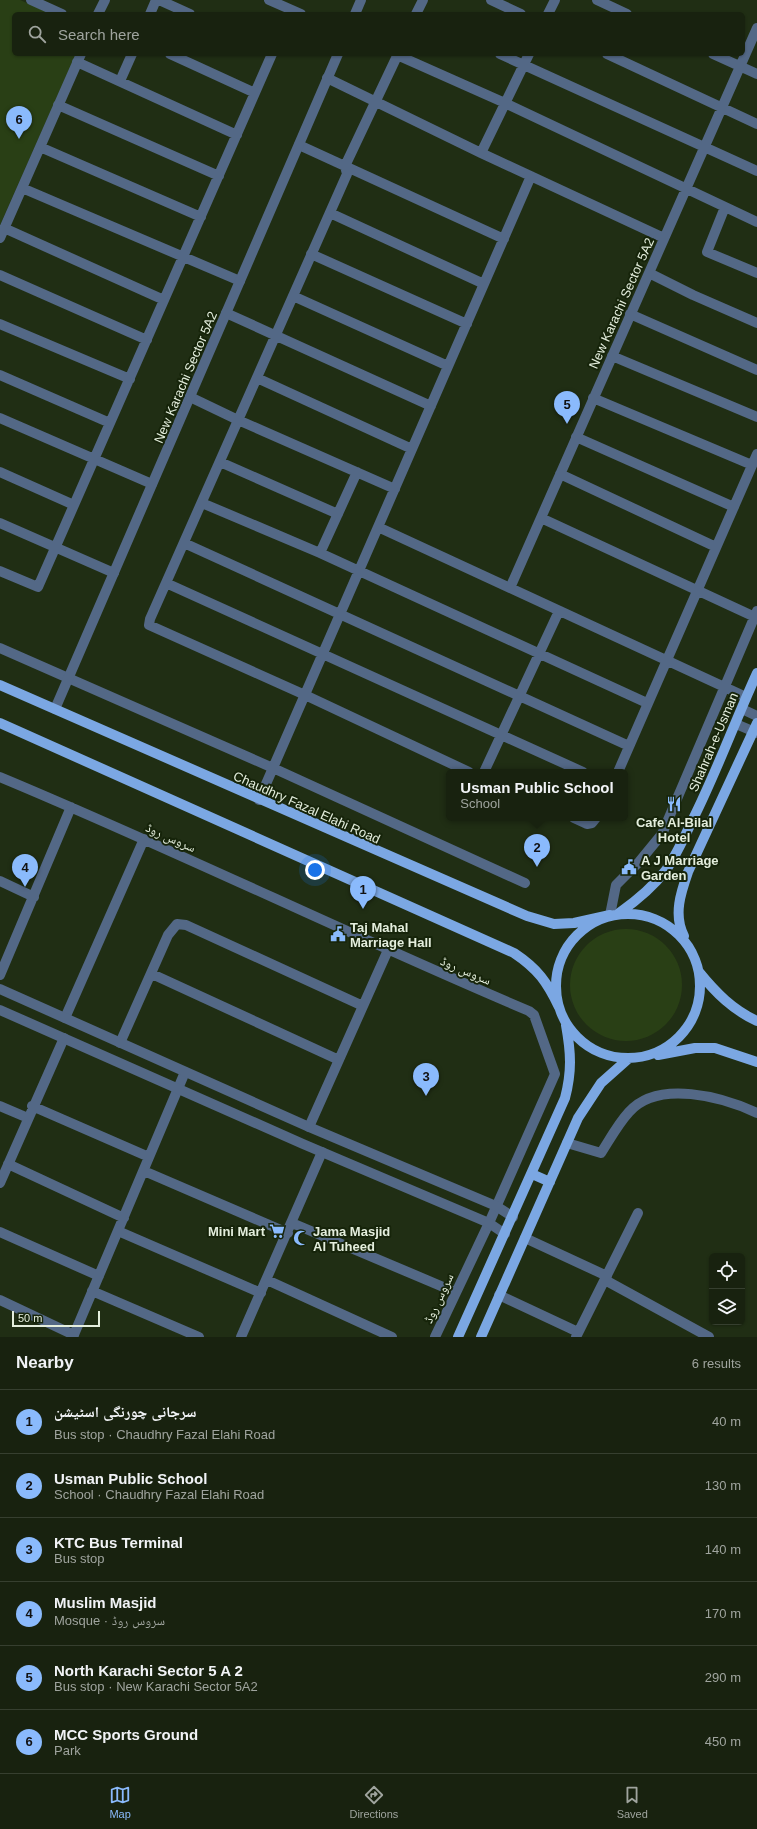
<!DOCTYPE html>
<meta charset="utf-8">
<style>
:root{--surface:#18220f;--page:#212a18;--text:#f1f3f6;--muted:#9fa49e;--line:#363f2f;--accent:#8abafc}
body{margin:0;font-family:Arial,"Noto Naskh Arabic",sans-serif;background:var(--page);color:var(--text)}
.controls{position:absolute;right:12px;bottom:12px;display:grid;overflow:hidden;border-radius:6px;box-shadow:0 1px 3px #0004}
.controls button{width:36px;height:36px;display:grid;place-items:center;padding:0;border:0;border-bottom:1px solid var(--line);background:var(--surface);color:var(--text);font:20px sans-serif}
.scale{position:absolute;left:12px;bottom:10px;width:88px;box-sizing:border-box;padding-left:4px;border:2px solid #e4eedd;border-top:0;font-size:11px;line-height:14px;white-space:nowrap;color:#e4eedd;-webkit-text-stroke:3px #16240a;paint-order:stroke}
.you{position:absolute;left:315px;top:870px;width:14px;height:14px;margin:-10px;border:3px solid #fff;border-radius:50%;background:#1a73e8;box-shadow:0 0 0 6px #1a73e833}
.badge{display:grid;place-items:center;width:26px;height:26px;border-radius:50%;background:var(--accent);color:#111;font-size:13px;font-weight:700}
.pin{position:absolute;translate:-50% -33px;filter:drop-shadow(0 1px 2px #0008)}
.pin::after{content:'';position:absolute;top:21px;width:14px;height:12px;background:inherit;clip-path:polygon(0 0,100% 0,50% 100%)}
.popup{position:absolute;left:446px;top:769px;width:182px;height:52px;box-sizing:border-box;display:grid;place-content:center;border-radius:6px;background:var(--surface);filter:drop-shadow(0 1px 3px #0005);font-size:13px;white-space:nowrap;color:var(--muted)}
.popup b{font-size:15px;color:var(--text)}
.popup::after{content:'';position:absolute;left:50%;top:100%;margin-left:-8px;border:8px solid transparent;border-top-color:var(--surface)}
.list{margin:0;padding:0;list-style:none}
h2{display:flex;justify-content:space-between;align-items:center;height:52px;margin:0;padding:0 16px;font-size:17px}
h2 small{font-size:13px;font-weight:400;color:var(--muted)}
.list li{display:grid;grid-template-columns:26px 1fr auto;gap:12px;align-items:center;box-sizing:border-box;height:64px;padding:0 16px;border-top:1px solid var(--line)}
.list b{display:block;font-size:15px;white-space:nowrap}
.list p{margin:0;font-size:13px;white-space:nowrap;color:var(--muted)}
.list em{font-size:13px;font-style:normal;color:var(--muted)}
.icon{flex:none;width:22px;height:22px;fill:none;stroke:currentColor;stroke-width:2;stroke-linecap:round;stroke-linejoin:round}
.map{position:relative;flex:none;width:757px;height:1337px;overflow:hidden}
.search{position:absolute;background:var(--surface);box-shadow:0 1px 3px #0004;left:12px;right:12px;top:12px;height:44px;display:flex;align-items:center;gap:10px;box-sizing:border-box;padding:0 14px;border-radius:6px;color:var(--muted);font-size:15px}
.sheet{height:436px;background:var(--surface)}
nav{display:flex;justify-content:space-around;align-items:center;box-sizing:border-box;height:56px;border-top:1px solid var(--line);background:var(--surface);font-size:11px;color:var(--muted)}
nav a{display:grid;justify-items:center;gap:2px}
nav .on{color:var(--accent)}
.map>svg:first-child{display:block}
</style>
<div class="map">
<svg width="757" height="1337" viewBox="0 0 757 1337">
<rect width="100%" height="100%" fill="#202e14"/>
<!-- green -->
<path fill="#293f15" d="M 0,0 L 20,0 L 52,14 L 14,14 L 14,54 L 76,54 L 0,225 Z
M570 985a56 56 0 1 1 112 0a56 56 0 1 1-112 0Z"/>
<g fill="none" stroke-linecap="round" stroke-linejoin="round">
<!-- minor -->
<path stroke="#536886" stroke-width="10" d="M 31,0 L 62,14
M 159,0 L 190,14
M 269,0 L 301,14
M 491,0 L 521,14
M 597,0 L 627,14
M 98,14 L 105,0
M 150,14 L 156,0
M 416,14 L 423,0
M 548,14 L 555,0
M 170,54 L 255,93
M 398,54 L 345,166 L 347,174 L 150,619 L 149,625 L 305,695 L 469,772
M 500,54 L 757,171
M 607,54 L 757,124
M 713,54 L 757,74
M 397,55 L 505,103 L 757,222
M 77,62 L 237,135
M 327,78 L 481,153 L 664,238
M 120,81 L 132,54
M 58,105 L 219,176
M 299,145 L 504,239
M 40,147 L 201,217
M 481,153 L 529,54
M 22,188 L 240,281
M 725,207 L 707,252 L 757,273
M 330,213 L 484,284
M 4,228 L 164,300
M 0,238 L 81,54
M 311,254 L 467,324
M 649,273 L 693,295 L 757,323
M 0,275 L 147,340
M 293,296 L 448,366
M 226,313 L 431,406
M 630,314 L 757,370
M 0,324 L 130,379
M 612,356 L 757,417
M 0,375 L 110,423
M 257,378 L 412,449
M 190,397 L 238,420 L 395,489
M 593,398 L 752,465
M 0,418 L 152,484
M 576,437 L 734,507
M 220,462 L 338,514
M 0,472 L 74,505
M 560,474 L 716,547
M 202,503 L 320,553 L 647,703
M 541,518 L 757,618
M 0,523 L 114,573
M 378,527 L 746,697
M 184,543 L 629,746
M 320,553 L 357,472
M 0,571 L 38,587 L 272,54
M 166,583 L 583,772
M 510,588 L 757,28
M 0,648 L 273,768 L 525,883
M 484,772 L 559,611
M 618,772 L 757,454
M 0,777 C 178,851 351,936 529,1011 L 534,1015 L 555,1074 L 489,1223 L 435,1337
M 259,800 L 531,176
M 574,818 L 587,824 L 592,823 L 596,818
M 0,881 L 34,897
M 610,915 L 616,885 L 639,862 L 662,834 L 757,611
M 152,974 L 339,1060
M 0,975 L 71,807
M 65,1018 L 144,839
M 120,1043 L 168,935 L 177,924 L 186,925 L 363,1006
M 0,1106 L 28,1118
M 32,1106 L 149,1157
M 309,1127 L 388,950
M 567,1143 L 601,1153 C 610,1139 618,1124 629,1112 C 658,1079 723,1097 757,1113
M 8,1164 L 124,1218
M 144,1171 L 288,1233
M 0,1183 L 64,1038
M 292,1223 L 455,1292
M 118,1231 L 261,1293
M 0,1232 L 99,1276
M 525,1238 L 607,1276
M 267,1280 L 392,1337
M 605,1280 L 709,1337
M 92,1291 L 199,1337
M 499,1295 L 578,1332
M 0,1300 L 74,1335
M 73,1337 L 185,1072
M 241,1337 L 322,1152
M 576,1337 L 638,1213"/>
<!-- tertiary -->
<path stroke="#536886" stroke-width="10" d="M 355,14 L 361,0
M 55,709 L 338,54
M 742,709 L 757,716
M 736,724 L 757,733
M 0,989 L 309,1127 L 496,1206 L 513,1217
M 0,1010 L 303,1144 L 489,1223 L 505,1234"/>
<!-- primary -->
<path stroke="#7ba7e3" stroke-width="10" d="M 0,685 L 527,916 L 554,924 L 574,923 L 610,915
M 0,723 L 514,953 C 538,969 547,982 559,1007
M 619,913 C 636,901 653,887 666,870 C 677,854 685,836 693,819 C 717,771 735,721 757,673
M556 986a72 72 0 1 1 144 0a72 72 0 1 1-144 0Z
M 684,936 C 673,915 681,892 688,872 L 757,723
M 699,972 C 716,993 733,1010 757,1021
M 658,1055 L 695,1048 L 715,1048 L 757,1062
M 532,1174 L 550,1182
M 458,1337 L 565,1098 C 572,1071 571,1053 566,1025
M 481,1337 L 578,1118 L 601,1083 L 628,1059"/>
</g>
<!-- icons -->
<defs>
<g id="restaurant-bare" transform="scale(1.2)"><path d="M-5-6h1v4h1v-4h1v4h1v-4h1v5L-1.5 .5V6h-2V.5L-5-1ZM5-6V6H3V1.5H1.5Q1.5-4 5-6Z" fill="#8abafc" stroke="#16240a" stroke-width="2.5" paint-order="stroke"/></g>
<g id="civic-bare" transform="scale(1.2)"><path d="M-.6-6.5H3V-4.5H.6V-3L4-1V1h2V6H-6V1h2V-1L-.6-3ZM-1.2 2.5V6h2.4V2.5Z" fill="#8abafc" stroke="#16240a" stroke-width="2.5" paint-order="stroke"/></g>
<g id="supermarket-bare" transform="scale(1.2)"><path d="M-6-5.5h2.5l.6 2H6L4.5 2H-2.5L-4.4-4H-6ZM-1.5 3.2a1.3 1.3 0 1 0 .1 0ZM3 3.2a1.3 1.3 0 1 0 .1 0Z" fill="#8abafc" stroke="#16240a" stroke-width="2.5" paint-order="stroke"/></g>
<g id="mosque-bare" transform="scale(1.2)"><path d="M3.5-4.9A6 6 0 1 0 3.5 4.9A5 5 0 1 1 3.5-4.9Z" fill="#8abafc" stroke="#16240a" stroke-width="2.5" paint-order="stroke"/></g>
</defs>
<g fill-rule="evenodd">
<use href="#restaurant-bare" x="674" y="804"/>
<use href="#civic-bare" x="629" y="867"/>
<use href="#civic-bare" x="338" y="934"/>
<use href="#supermarket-bare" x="277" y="1231"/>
<use href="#mosque-bare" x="301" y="1238"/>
</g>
<g text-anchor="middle" stroke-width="4" stroke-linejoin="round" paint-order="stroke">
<!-- street labels -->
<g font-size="13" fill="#e4eedd" stroke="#16240a">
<text transform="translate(621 303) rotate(-66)" y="5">New Karachi Sector 5A2</text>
<text transform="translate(185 377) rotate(-67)" y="5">New Karachi Sector 5A2</text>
<text transform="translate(713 742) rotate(-67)" y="5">Shahrah-e-Usman</text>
<text transform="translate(307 807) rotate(24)" y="5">Chaudhry Fazal Elahi Road</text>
<text transform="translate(171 837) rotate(24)" y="5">سروس روڈ</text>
<text transform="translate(466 970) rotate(23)" y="5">سروس روڈ</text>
<text transform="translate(438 1298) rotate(-65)" y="5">سروس روڈ</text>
</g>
<!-- poi labels -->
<g font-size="13" font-weight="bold" fill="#e4eedd" stroke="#16240a" text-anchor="start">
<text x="674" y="827" text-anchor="middle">Cafe Al-Bilal<tspan x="674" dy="15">Hotel</tspan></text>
<text x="641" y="865">A J Marriage<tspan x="641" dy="15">Garden</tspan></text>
<text x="350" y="932">Taj Mahal<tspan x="350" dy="15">Marriage Hall</tspan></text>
<text x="265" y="1236" text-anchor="end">Mini Mart</text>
<text x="313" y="1236">Jama Masjid<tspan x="313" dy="15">Al Tuheed</tspan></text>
</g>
</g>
</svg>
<div class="controls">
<button><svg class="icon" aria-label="locate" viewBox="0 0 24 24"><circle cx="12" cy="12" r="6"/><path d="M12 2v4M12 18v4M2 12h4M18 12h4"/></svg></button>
<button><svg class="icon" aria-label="layers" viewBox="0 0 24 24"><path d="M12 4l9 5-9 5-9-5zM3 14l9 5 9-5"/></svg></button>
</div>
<div class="scale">50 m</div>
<div class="you"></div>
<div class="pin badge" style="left:363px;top:909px">1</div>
<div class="pin badge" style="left:537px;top:867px">2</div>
<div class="popup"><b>Usman Public School</b>School</div>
<div class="pin badge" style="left:426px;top:1096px">3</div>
<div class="pin badge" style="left:25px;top:887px">4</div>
<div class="pin badge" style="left:567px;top:424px">5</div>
<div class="pin badge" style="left:19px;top:139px">6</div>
<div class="search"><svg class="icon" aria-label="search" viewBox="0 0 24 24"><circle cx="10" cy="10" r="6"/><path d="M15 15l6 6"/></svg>Search here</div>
</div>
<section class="sheet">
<h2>Nearby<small>6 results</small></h2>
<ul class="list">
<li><span class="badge">1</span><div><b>سرجانی چورنگی اسٹیشن</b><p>Bus stop · Chaudhry Fazal Elahi Road</p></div><em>40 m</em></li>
<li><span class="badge">2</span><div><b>Usman Public School</b><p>School · Chaudhry Fazal Elahi Road</p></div><em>130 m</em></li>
<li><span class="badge">3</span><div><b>KTC Bus Terminal</b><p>Bus stop</p></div><em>140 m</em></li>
<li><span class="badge">4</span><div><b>Muslim Masjid</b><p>Mosque · سروس روڈ</p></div><em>170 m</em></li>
<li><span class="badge">5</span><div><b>North Karachi Sector 5 A 2</b><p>Bus stop · New Karachi Sector 5A2</p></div><em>290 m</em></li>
<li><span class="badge">6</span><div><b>MCC Sports Ground</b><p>Park</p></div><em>450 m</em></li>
</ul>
</section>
<nav>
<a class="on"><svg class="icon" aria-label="map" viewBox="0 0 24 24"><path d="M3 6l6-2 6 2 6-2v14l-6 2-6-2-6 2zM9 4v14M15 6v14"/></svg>Map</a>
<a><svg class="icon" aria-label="directions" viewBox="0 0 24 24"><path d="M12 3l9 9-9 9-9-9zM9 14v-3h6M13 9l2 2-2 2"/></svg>Directions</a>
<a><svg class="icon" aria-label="saved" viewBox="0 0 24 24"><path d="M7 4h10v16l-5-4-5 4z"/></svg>Saved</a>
</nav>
